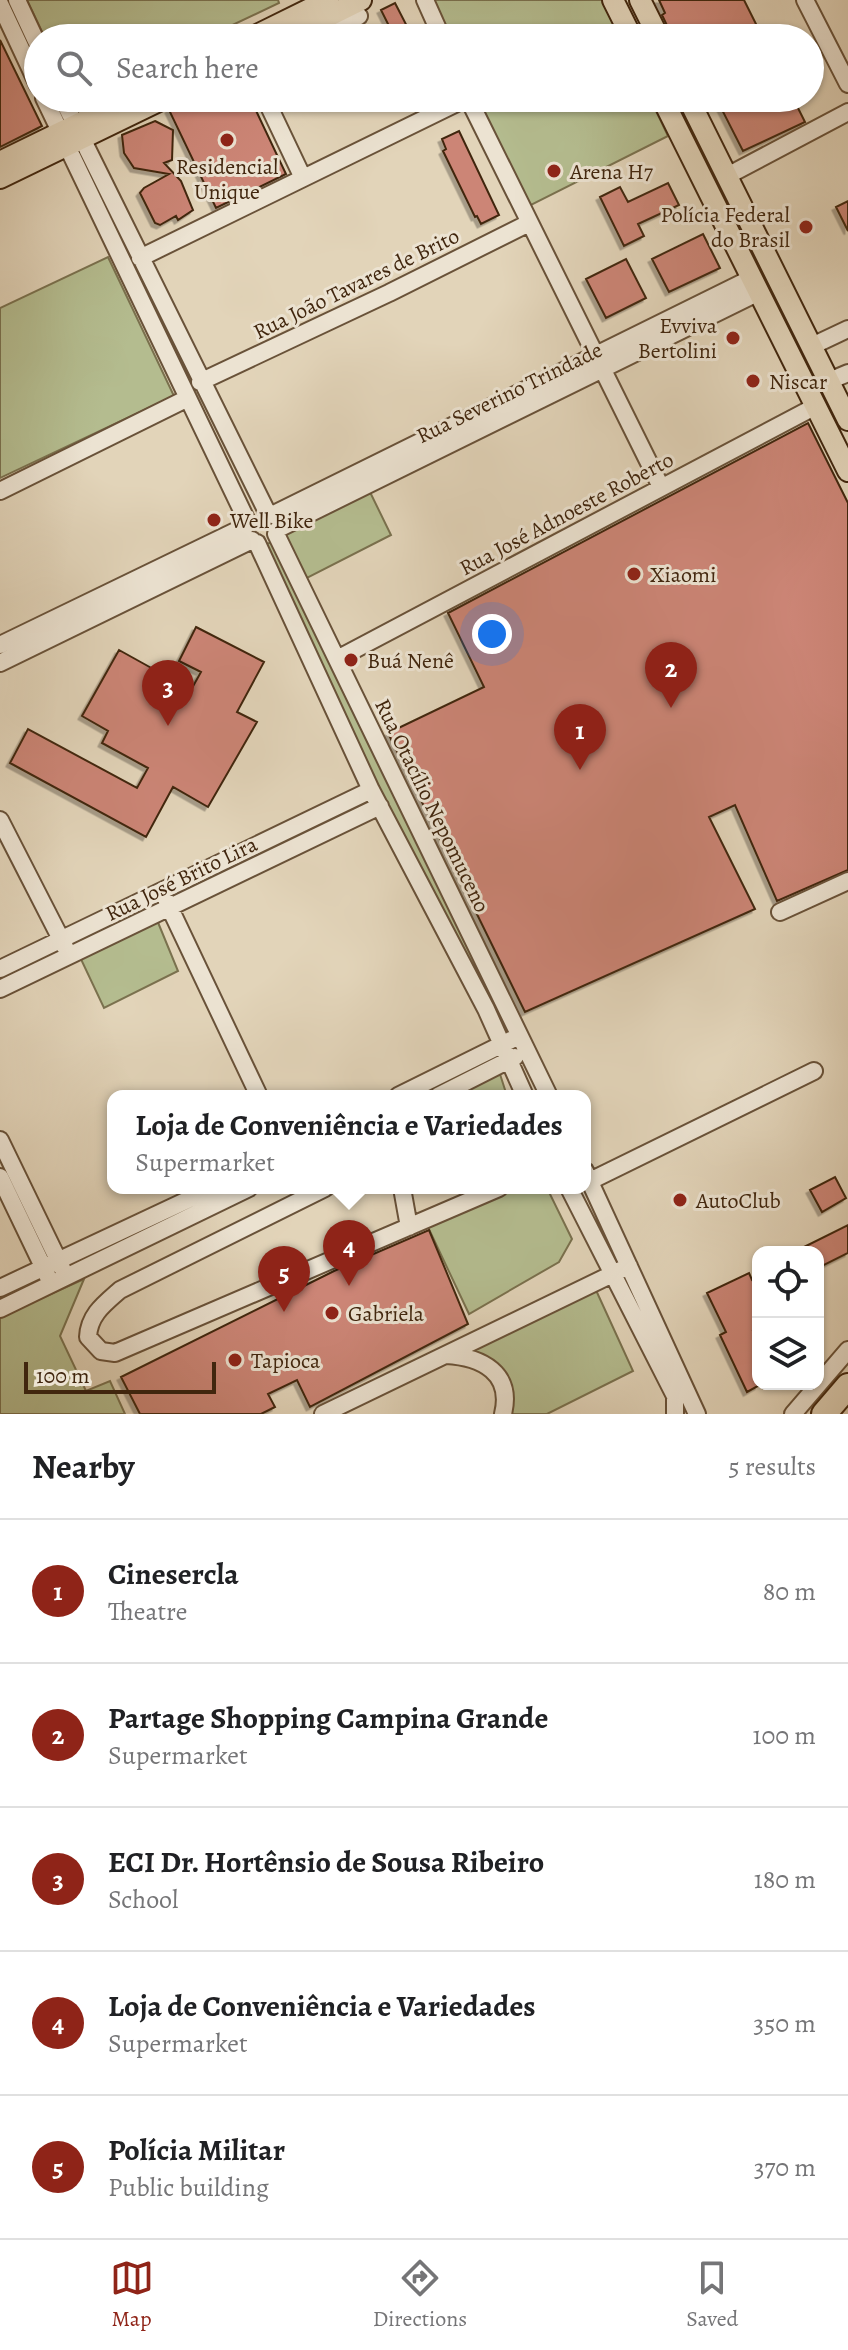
<!DOCTYPE html>
<meta charset="utf-8">
<style>
:root{--surface:#fff;--page:#f6f6f6;--text:#202124;--muted:#757577;--line:#e0e0e0;--accent:#8f2418}
body{margin:0;font-family:Alegreya,serif;background:var(--page);color:var(--text)}
.controls{position:absolute;right:24px;bottom:24px;display:grid;overflow:hidden;border-radius:16px;box-shadow:0 2px 6px #0004}
.controls button{width:72px;height:72px;display:grid;place-items:center;padding:0;border:0;border-bottom:2px solid var(--line);background:var(--surface);color:var(--text);font:40px sans-serif}
.scale{position:absolute;left:24px;bottom:20px;width:192px;box-sizing:border-box;padding-left:8px;border:4px solid #41260e;border-top:0;font-size:22px;line-height:28px;white-space:nowrap;color:#41260e;-webkit-text-stroke:6px #ece3d2;paint-order:stroke}
.you{position:absolute;left:492px;top:634px;width:28px;height:28px;margin:-20px;border:6px solid #fff;border-radius:50%;background:#1a73e8;box-shadow:0 0 0 12px #1a73e833}
.badge{display:grid;place-items:center;width:52px;height:52px;border-radius:50%;background:var(--accent);color:#fff;font-size:26px;font-weight:700}
.pin{position:absolute;translate:-50% -66px;filter:drop-shadow(0 2px 4px #0008)}
.pin::after{content:'';position:absolute;top:42px;width:28px;height:24px;background:inherit;clip-path:polygon(0 0,100% 0,50% 100%)}
.popup{position:absolute;left:107px;top:1090px;width:484px;height:104px;box-sizing:border-box;display:grid;place-content:center;border-radius:16px;background:var(--surface);filter:drop-shadow(0 2px 6px #0005);font-size:26px;white-space:nowrap;color:var(--muted)}
.popup b{font-size:30px;color:var(--text)}
.popup::after{content:'';position:absolute;left:50%;top:100%;margin-left:-16px;border:16px solid transparent;border-top-color:var(--surface)}
.list{margin:0;padding:0;list-style:none}
h2{display:flex;justify-content:space-between;align-items:center;height:104px;margin:0;padding:0 32px;font-size:34px}
h2 small{font-size:26px;font-weight:400;color:var(--muted)}
.list li{display:grid;grid-template-columns:52px 1fr auto;gap:24px;align-items:center;box-sizing:border-box;height:144px;padding:0 32px;border-top:2px solid var(--line)}
.list b{display:block;font-size:30px;white-space:nowrap}
.list p{margin:0;font-size:26px;white-space:nowrap;color:var(--muted)}
.list em{font-size:26px;font-style:normal;color:var(--muted)}
.icon{flex:none;width:44px;height:44px;fill:none;stroke:currentColor;stroke-width:2;stroke-linecap:round;stroke-linejoin:round}
.map{position:relative;flex:none;width:848px;height:1414px;overflow:hidden}
.search{position:absolute;background:var(--surface);box-shadow:0 2px 6px #0004;left:24px;right:24px;top:24px;height:88px;display:flex;align-items:center;gap:20px;box-sizing:border-box;padding:0 28px;border-radius:44px;color:var(--muted);font-size:30px}
.sheet{height:824px;background:var(--surface)}
nav{display:flex;justify-content:space-around;align-items:center;box-sizing:border-box;height:112px;border-top:2px solid var(--line);background:var(--surface);font-size:22px;color:var(--muted)}
nav a{display:grid;justify-items:center;gap:4px}
nav .on{color:var(--accent)}
.map>svg:first-child{display:block}
</style>
<div class="map">
<svg width="848" height="1414" viewBox="0 0 848 1414">
<defs>
<filter id="shadow"><feDropShadow dx="-3.5" dy="3.5" stdDeviation="0" flood-color="#0004"/></filter>
</defs>
<rect width="100%" height="100%" fill="#e2d4b9"/>
<filter id="stains"><feTurbulence type="fractalNoise" baseFrequency=".0025" numOctaves="4"/><feColorMatrix values="0 0 0 0 .2 0 0 0 0 .09 0 0 0 0 .02 0 0 0 .5 -.17"/></filter>
<radialGradient id="worn" r=".72"><stop offset=".6" stop-color="#630" stop-opacity="0"/><stop offset="1" stop-color="#630" stop-opacity=".3"/></radialGradient>
<!-- green -->
<path fill="#b4bc8f" stroke="#7a714e" stroke-width="2" d="M 27,0 L 278,0 L 279,3 L 205,38 L 45,38 Z
M 431,0 L 603,0 L 621,38 L 448,38 Z
M 476,98 L 650,98 L 668,136 L 527,207 Z
M 108,257 L 174,396 L 0,478 L 0,308 Z
M 368,488 L 391,535 L 303,580 L 279,530 Z
M 272,542 L 509,1023 L 498,1027 L 374,781 L 261,546 Z
M 372,794 L 378,805 L 173,905 L 166,891 Z
M 157,920 L 178,971 L 104,1008 L 79,955 Z
M 499,1071 L 507,1096 L 447,1096 Z
M 510,1188 L 547,1188 L 572,1239 L 559,1262 L 469,1314 L 427,1225 Z
M 84,1279 L 60,1336 L 86,1391 L 110,1381 L 125,1414 L 0,1414 L 0,1317 Z
M 595,1288 L 633,1371 L 547,1414 L 508,1414 C 503,1368 508,1363 461,1351 Z"/>
<!-- building -->
<path fill="#cc8576" stroke="#41260e" stroke-width="2" filter="url(#shadow)" d="M 659,0 L 744,0 L 763,38 L 673,38 L 662,15 L 665,13 Z
M 395,3 L 413,38 L 395,38 L 381,10 Z
M 0,40 L 42,126 L 0,147 Z
M 185,98 L 250,98 L 286,174 L 216,208 L 169,110 L 177,101 Z
M 716,98 L 793,98 L 805,122 L 743,151 Z
M 155,121 L 173,130 L 172,160 L 164,163 L 181,181 L 193,210 L 178,220 L 176,216 L 160,225 L 155,223 L 140,193 L 144,188 L 169,174 L 134,168 L 124,153 L 122,135 Z
M 459,131 L 499,215 L 481,224 L 477,216 L 475,217 L 443,151 L 446,149 L 442,139 Z
M 668,183 L 679,205 L 638,224 L 644,236 L 624,246 L 600,197 L 620,187 L 628,202 Z
M 848,201 L 848,231 L 836,207 Z
M 703,234 L 720,268 L 669,292 L 652,259 Z
M 626,259 L 646,298 L 606,318 L 586,279 Z
M 808,423 L 848,503 L 848,870 L 777,901 L 735,805 L 709,817 L 755,909 L 525,1012 L 388,733 L 484,687 L 448,613 Z
M 196,627 L 264,662 L 237,712 L 257,722 L 208,807 L 173,787 L 146,837 L 10,763 L 28,729 L 137,788 L 148,768 L 102,743 L 108,731 L 82,716 L 119,650 L 191,690 L 201,672 L 179,661 Z
M 835,1177 L 846,1198 L 822,1212 L 810,1190 Z
M 848,1225 L 848,1253 L 818,1268 L 818,1252 L 794,1252 Z
M 429,1230 L 468,1324 L 310,1407 L 297,1380 L 268,1394 L 275,1407 L 261,1414 L 140,1414 L 121,1377 L 334,1271 Z
M 749,1273 L 752,1280 L 758,1277 L 758,1329 L 753,1331 L 758,1342 L 758,1386 L 747,1392 L 720,1335 L 726,1332 L 707,1293 Z"/>
<g fill="none" stroke-linecap="round" stroke-linejoin="round">
<!-- minor casing -->
<g stroke="#695239" stroke-width="20">
<path id="minor" d="M 17,0 L 38,45
M 425,0 L 442,38
M 805,0 L 848,84
M 0,4 L 38,85
M 315,38 L 359,16
M 44,98 L 247,521
M 62,98 L 267,512
M 265,98 L 303,178
M 468,98 L 661,487
M 727,176 L 848,112
M 140,258 L 467,98
M 812,346 L 848,329
M 829,381 L 848,373
M 200,382 L 389,293 L 529,223
M 0,491 L 188,398
M 272,515 L 752,278
M 278,529 L 759,292
M 276,534 L 549,1096
M 257,543 L 371,790 L 486,1009 L 525,1096
M 0,645 L 246,526
M 337,659 L 816,406
M 0,663 L 252,540
M 0,820 L 65,947
M 167,902 L 259,1096
M 780,912 L 848,881
M 0,969 L 371,790
M 0,989 L 380,806
M 398,1096 L 511,1040
M 438,1096 L 515,1057
M 0,1140 L 62,1268
M 585,1171 L 697,1414
M 0,1177 L 48,1277
M 590,1181 L 814,1071
M 325,1188 L 120,1290 C 104,1304 89,1315 88,1337 L 101,1351 L 115,1353 L 499,1188
M 402,1188 L 409,1227
M 569,1188 L 675,1396 L 675,1414
M 0,1288 L 213,1188
M 0,1309 L 249,1188
M 446,1355 C 482,1357 513,1373 503,1414
M 323,1414 L 629,1266
M 793,1414 L 848,1350"/>
</g>
<!-- major casing -->
<g stroke="#41260e" stroke-width="24">
<path id="major" d="M 613,0 L 632,38
M 640,0 L 659,38
M 251,38 L 328,0
M 285,38 L 361,0
M 662,98 L 848,471
M 688,98 L 848,420
M 0,162 L 131,98
M 0,178 L 165,98"/>
</g>
<!-- highway casing -->
<g stroke="#41260e" stroke-width="28">
<path id="highway" d="M 824,1414 L 848,1386"/>
</g>
<!-- minor -->
<use href="#minor" stroke="#ece3d2" stroke-width="16"/>
<!-- major -->
<use href="#major" stroke="#e2d4b9" stroke-width="20"/>
<!-- highway -->
<use href="#highway" stroke="#e2d4b9" stroke-width="24"/>
</g>
<!-- markers -->
<g fill="#8f2418" stroke="#ece3d2" stroke-width="3">
<circle cx="227" cy="140" r="8"/>
<circle cx="554" cy="171" r="8"/>
<circle cx="806" cy="227" r="8"/>
<circle cx="733" cy="338" r="8"/>
<circle cx="753" cy="381" r="8"/>
<circle cx="214" cy="520" r="8"/>
<circle cx="634" cy="574" r="8"/>
<circle cx="351" cy="660" r="8"/>
<circle cx="680" cy="1200" r="8"/>
<circle cx="332" cy="1313" r="8"/>
<circle cx="235" cy="1360" r="8"/>
</g>
<g text-anchor="middle" stroke-width="6" stroke-linejoin="round" paint-order="stroke">
<!-- poi labels -->
<g font-size="22" fill="#41260e" stroke="#ece3d2" text-anchor="start">
<text x="227" y="174" text-anchor="middle">Residencial<tspan x="227" dy="25">Unique</tspan></text>
<text x="570" y="179">Arena H7</text>
<text x="790" y="222" text-anchor="end">Polícia Federal<tspan x="790" dy="25">do Brasil</tspan></text>
<text x="717" y="333" text-anchor="end">Evviva<tspan x="717" dy="25">Bertolini</tspan></text>
<text x="769" y="389">Niscar</text>
<text x="230" y="528">Well Bike</text>
<text x="650" y="582">Xiaomi</text>
<text x="367" y="668">Buá Nenê</text>
<text x="696" y="1208">AutoClub</text>
<text x="348" y="1321">Gabriela</text>
<text x="251" y="1368">Tapioca</text>
</g>
<!-- street labels -->
<g font-size="22" fill="#41260e" stroke="#ece3d2">
<text transform="translate(356 283) rotate(-26)" y="8">Rua João Tavares de Brito</text>
<text transform="translate(509 392) rotate(-26)" y="8">Rua Severino Trindade</text>
<text transform="translate(566 513) rotate(-28)" y="8">Rua José Adnoeste Roberto</text>
<text transform="translate(433 805) rotate(64)" y="8">Rua Otacílio Nepomuceno</text>
<text transform="translate(181 878) rotate(-26)" y="8">Rua José Brito Lira</text>
</g>
</g>
<rect width="100%" height="100%" filter="url(#stains)"/>
<rect width="100%" height="100%" fill="url(#worn)"/>
</svg>
<div class="controls">
<button><svg class="icon" aria-label="locate" viewBox="0 0 24 24"><circle cx="12" cy="12" r="6"/><path d="M12 2v4M12 18v4M2 12h4M18 12h4"/></svg></button>
<button><svg class="icon" aria-label="layers" viewBox="0 0 24 24"><path d="M12 4l9 5-9 5-9-5zM3 14l9 5 9-5"/></svg></button>
</div>
<div class="scale">100 m</div>
<div class="you"></div>
<div class="pin badge" style="left:580px;top:770px">1</div>
<div class="pin badge" style="left:671px;top:708px">2</div>
<div class="pin badge" style="left:168px;top:726px">3</div>
<div class="pin badge" style="left:349px;top:1286px">4</div>
<div class="popup"><b>Loja de Conveniência e Variedades</b>Supermarket</div>
<div class="pin badge" style="left:284px;top:1312px">5</div>
<div class="search"><svg class="icon" aria-label="search" viewBox="0 0 24 24"><circle cx="10" cy="10" r="6"/><path d="M15 15l6 6"/></svg>Search here</div>
</div>
<section class="sheet">
<h2>Nearby<small>5 results</small></h2>
<ul class="list">
<li><span class="badge">1</span><div><b>Cinesercla</b><p>Theatre</p></div><em>80 m</em></li>
<li><span class="badge">2</span><div><b>Partage Shopping Campina Grande</b><p>Supermarket</p></div><em>100 m</em></li>
<li><span class="badge">3</span><div><b>ECI Dr. Hortênsio de Sousa Ribeiro</b><p>School</p></div><em>180 m</em></li>
<li><span class="badge">4</span><div><b>Loja de Conveniência e Variedades</b><p>Supermarket</p></div><em>350 m</em></li>
<li><span class="badge">5</span><div><b>Polícia Militar</b><p>Public building</p></div><em>370 m</em></li>
</ul>
</section>
<nav>
<a class="on"><svg class="icon" aria-label="map" viewBox="0 0 24 24"><path d="M3 6l6-2 6 2 6-2v14l-6 2-6-2-6 2zM9 4v14M15 6v14"/></svg>Map</a>
<a><svg class="icon" aria-label="directions" viewBox="0 0 24 24"><path d="M12 3l9 9-9 9-9-9zM9 14v-3h6M13 9l2 2-2 2"/></svg>Directions</a>
<a><svg class="icon" aria-label="saved" viewBox="0 0 24 24"><path d="M7 4h10v16l-5-4-5 4z"/></svg>Saved</a>
</nav>
